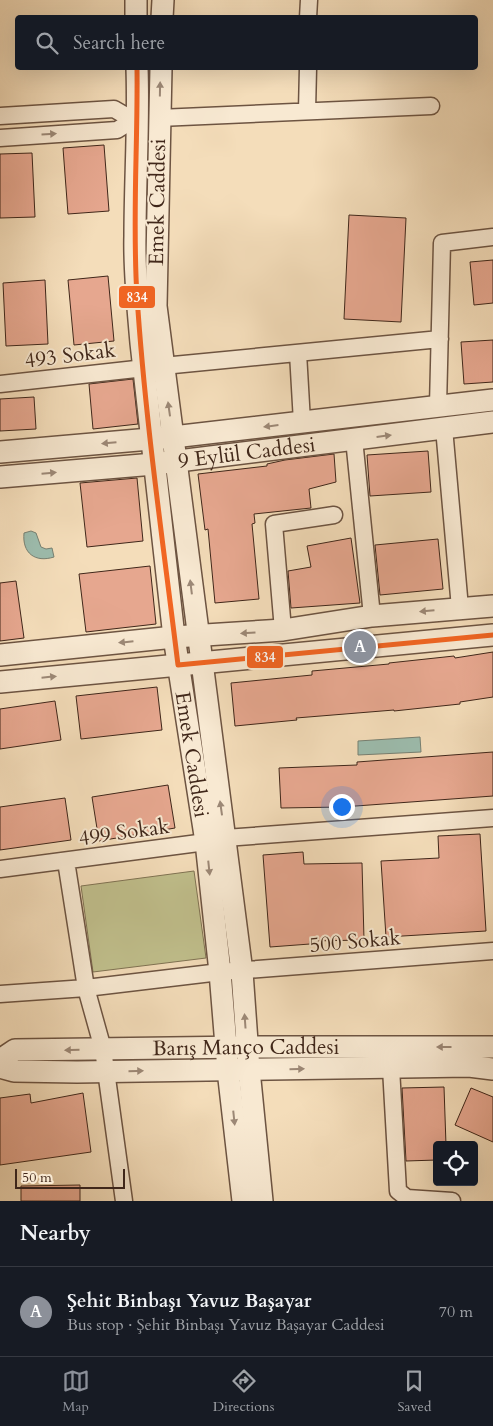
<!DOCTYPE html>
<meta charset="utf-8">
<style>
:root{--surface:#171b24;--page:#20242c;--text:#f1f3f6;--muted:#9ea1a6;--line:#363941;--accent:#8c9099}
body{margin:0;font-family:Cardo,serif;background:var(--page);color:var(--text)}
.controls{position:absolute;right:15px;bottom:15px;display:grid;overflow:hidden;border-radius:5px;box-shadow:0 5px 20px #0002}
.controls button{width:45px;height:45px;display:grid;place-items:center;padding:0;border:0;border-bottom:1px solid var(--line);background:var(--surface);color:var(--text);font:25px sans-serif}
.scale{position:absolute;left:15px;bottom:12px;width:110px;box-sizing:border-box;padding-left:5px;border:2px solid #40271a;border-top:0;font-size:14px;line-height:18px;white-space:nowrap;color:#40271a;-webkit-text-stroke:4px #f8e9d2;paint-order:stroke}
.you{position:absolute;left:341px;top:806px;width:18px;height:18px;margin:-12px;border:4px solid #fff;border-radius:50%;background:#1a73e8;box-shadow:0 0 0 8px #1a73e833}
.badge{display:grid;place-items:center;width:32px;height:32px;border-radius:50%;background:var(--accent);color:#fff;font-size:16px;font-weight:700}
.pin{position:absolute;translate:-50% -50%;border:2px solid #fff;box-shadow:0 1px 5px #0006}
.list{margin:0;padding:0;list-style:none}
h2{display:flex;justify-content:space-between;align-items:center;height:65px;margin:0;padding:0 20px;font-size:21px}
h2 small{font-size:16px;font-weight:400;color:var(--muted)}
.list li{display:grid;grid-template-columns:32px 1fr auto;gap:15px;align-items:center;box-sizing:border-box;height:90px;padding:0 20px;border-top:1px solid var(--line)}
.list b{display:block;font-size:19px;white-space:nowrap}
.list p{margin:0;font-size:16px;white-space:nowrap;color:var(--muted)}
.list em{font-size:16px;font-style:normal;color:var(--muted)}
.icon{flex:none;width:28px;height:28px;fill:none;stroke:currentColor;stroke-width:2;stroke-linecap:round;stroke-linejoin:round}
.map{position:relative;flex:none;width:493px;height:1201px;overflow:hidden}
.search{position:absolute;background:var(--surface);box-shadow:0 5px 20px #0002;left:15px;right:15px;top:15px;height:55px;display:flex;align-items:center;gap:12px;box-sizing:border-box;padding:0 18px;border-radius:5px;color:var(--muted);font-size:19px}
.sheet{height:155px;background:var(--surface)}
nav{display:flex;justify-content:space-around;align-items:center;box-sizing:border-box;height:70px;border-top:1px solid var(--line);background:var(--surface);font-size:14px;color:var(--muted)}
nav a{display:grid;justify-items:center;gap:2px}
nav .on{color:var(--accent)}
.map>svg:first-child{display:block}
</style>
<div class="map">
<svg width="493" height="1201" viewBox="0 0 493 1201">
<rect width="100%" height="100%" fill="#f4ddba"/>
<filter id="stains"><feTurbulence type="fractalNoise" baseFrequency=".004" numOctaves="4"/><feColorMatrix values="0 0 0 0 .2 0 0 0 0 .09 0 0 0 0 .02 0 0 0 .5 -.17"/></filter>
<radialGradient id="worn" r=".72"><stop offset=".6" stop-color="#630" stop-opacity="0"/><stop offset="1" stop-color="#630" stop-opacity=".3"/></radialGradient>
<!-- green -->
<path fill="#c0bf8c" stroke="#807353" d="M 194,871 L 206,958 L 93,972 L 81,886 Z"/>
<!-- water -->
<path fill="#9cbcad" stroke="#778072" d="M 31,531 L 36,533 L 41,547 L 46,549 L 52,548 L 54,557 C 35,563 22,553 24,533 Z
M 420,737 L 421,752 L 358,755 L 358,741 Z"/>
<!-- building -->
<path fill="#e6a78f" stroke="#40271a" d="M 104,145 L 109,211 L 68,214 L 63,148 Z
M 32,153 L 35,217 L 0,218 L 0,154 Z
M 349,215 L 406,218 L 401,322 L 344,319 Z
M 493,260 L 493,303 L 474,305 L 470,262 Z
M 108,276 L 114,341 L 74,345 L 68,280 Z
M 45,280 L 48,344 L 6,346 L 3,283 Z
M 493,340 L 493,382 L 464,384 L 461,342 Z
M 133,379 L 138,424 L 93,429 L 89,384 Z
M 34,397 L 36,429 L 0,431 L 0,399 Z
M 428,451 L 431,492 L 370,496 L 367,455 Z
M 334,454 L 336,482 L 309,489 L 311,508 L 254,514 L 255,523 L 252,524 L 259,599 L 215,603 L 208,529 L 205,530 L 198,474 L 267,466 L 267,464 L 285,460 Z
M 137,478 L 143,541 L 87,547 L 80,483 Z
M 351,538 L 360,603 L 291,608 L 288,571 L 311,567 L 307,546 Z
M 438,539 L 443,589 L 380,595 L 375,545 Z
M 150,566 L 156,624 L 86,632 L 79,574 Z
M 16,581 L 24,638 L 0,641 L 0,583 Z
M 493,652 L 493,697 L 460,702 L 460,704 L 394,711 L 394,710 L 296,718 L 297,720 L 235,726 L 231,683 L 312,675 L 312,671 L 389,664 L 389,663 L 454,656 L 455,658 Z
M 157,687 L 162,730 L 81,739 L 76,696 Z
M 55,701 L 61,740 L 0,749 L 0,709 Z
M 493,752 L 493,796 L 342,807 L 281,808 L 279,768 L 357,765 L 357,762 Z
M 168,785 L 175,828 L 99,841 L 92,797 Z
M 65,798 L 71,840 L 0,850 L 0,807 Z
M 480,834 L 486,931 L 386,937 L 381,861 L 439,858 L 438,836 Z
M 303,852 L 304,864 L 362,863 L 364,940 L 310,941 L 310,944 L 270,947 L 263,855 Z
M 444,1087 L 446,1145 L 437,1145 L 437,1160 L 406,1161 L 402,1088 Z
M 471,1088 L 493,1097 L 493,1142 L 455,1125 Z
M 83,1093 L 91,1152 L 0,1165 L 0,1098 L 30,1094 L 31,1103 Z
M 80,1185 L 80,1201 L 21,1201 L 21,1186 Z"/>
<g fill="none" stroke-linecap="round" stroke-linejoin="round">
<!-- minor casing -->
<g stroke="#6d5442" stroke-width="19">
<path id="minor" d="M 308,18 L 309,0
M 307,111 L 308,68
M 0,116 L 114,109 L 133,120
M 159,118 L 431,106
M 0,138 L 117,130 L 133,120 L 138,119
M 298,353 L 302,422
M 0,384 L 163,366 L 440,339
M 438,406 L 442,243 L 493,237
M 444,428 L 460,608
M 354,439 L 372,616
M 283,630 L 274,524 L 334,515
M 66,861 L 86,988 L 103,1049 L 124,1201
M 0,869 L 206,842 L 225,838 L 493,818
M 0,994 L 86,988 L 220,972 L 493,951
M 391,1068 L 398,1191 L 407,1198 L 452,1201"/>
</g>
<!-- tertiary casing -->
<g stroke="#6d5442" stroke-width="24">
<g id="tertiary">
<path d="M 136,0 L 136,18"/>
<path d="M 162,18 L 163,0"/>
<path id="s1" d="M 137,68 C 139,124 135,180 135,236 C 134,271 138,307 141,343 L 174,637 L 206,842 L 220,972 L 228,1070 L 243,1201"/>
<path d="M 161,68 L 156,306 L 242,972 L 249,1070 L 262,1201"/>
<path d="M 0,452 L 173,437 L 493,400"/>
<path id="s2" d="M 0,477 L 154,464 L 493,422"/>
<path d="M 0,655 L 174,637 L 283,630 L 372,616 L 493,606"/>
<path d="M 0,682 L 493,635"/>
<path id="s3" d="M 0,1060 L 15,1050 L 247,1047 L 493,1047"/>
<path d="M 0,1067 L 14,1071 L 77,1072 L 469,1066 L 493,1069"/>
</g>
</g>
<!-- minor -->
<use href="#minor" stroke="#f8e9d2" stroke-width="16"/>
<!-- tertiary -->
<use href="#tertiary" stroke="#f8e9d2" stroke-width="21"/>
<!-- bus-1 casing -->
<g stroke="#f8e9d2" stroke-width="9">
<path id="bus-1" d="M 137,68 C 138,144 132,220 137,296 C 145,419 163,542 178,665 L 493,635"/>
</g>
<!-- bus-1 -->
<use href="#bus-1" stroke="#f26522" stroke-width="5"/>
</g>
<!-- one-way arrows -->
<defs><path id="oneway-solid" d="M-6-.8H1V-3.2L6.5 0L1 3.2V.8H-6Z" transform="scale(1.25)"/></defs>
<g fill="#9c8876">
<use href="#oneway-solid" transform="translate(160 89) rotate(-89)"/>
<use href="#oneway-solid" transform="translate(49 134) rotate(-4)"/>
<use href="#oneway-solid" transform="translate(169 409) rotate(-98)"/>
<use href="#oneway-solid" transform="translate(271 426) rotate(173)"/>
<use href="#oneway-solid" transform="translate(384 436) rotate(-7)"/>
<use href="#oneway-solid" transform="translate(109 443) rotate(175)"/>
<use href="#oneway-solid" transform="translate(49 473) rotate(-5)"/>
<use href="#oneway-solid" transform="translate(191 587) rotate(-97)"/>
<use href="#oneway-solid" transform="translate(427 611) rotate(175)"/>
<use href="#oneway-solid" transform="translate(248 633) rotate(177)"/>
<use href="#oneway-solid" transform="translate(126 642) rotate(174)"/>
<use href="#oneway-solid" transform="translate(49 677) rotate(-6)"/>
<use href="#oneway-solid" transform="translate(221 808) rotate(-98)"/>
<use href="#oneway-solid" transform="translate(209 868) rotate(84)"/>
<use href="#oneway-solid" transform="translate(245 1021) rotate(-94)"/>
<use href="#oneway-solid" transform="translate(444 1047) rotate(180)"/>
<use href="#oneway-solid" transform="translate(72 1050) rotate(179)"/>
<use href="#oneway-solid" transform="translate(297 1069) rotate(-1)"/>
<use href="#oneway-solid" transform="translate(136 1071) rotate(-1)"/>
<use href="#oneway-solid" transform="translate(234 1118) rotate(84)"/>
</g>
<g text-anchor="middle" stroke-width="4" stroke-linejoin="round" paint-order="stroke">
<!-- street labels -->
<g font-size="21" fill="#40271a" stroke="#f8e9d2">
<text transform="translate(157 202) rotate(-89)" y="7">Emek Caddesi</text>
<text transform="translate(70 355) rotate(-7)" y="7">493 Sokak</text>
<text dy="7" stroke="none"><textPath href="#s2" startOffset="248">9 Eylül Caddesi</textPath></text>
<text dy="7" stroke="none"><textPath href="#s1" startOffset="690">Emek Caddesi</textPath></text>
<text transform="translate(124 832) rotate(-8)" y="7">499 Sokak</text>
<text transform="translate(355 941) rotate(-5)" y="7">500 Sokak</text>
<text dy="7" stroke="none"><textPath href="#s3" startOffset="249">Barış Manço Caddesi</textPath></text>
</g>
</g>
<g stroke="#f8e9d2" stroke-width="2">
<rect x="118" y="285" width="38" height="24" rx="5" fill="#f26522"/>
<rect x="246" y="645" width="38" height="24" rx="5" fill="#f26522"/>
</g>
<g font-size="14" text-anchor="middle" font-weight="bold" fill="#fff">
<text x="137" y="302">834</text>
<text x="265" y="662">834</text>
</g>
<rect width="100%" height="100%" filter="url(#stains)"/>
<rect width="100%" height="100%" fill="url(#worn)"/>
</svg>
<div class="controls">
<button><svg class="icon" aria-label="locate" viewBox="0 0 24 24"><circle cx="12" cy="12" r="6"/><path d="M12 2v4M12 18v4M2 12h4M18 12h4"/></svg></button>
</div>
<div class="scale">50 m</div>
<div class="you"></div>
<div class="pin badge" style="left:360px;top:647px">A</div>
<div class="search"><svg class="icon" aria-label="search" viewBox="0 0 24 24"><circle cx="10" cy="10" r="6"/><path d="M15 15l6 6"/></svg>Search here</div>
</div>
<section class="sheet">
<h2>Nearby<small></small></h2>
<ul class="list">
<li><span class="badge">A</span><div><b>Şehit Binbaşı Yavuz Başayar</b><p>Bus stop · Şehit Binbaşı Yavuz Başayar Caddesi</p></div><em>70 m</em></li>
</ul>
</section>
<nav>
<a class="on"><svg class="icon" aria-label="map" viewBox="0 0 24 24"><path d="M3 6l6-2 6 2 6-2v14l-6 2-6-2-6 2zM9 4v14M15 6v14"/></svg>Map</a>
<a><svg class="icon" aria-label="directions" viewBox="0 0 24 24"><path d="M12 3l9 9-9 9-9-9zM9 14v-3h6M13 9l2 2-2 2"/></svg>Directions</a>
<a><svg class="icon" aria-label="saved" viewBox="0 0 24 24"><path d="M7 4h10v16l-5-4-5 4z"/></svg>Saved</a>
</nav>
